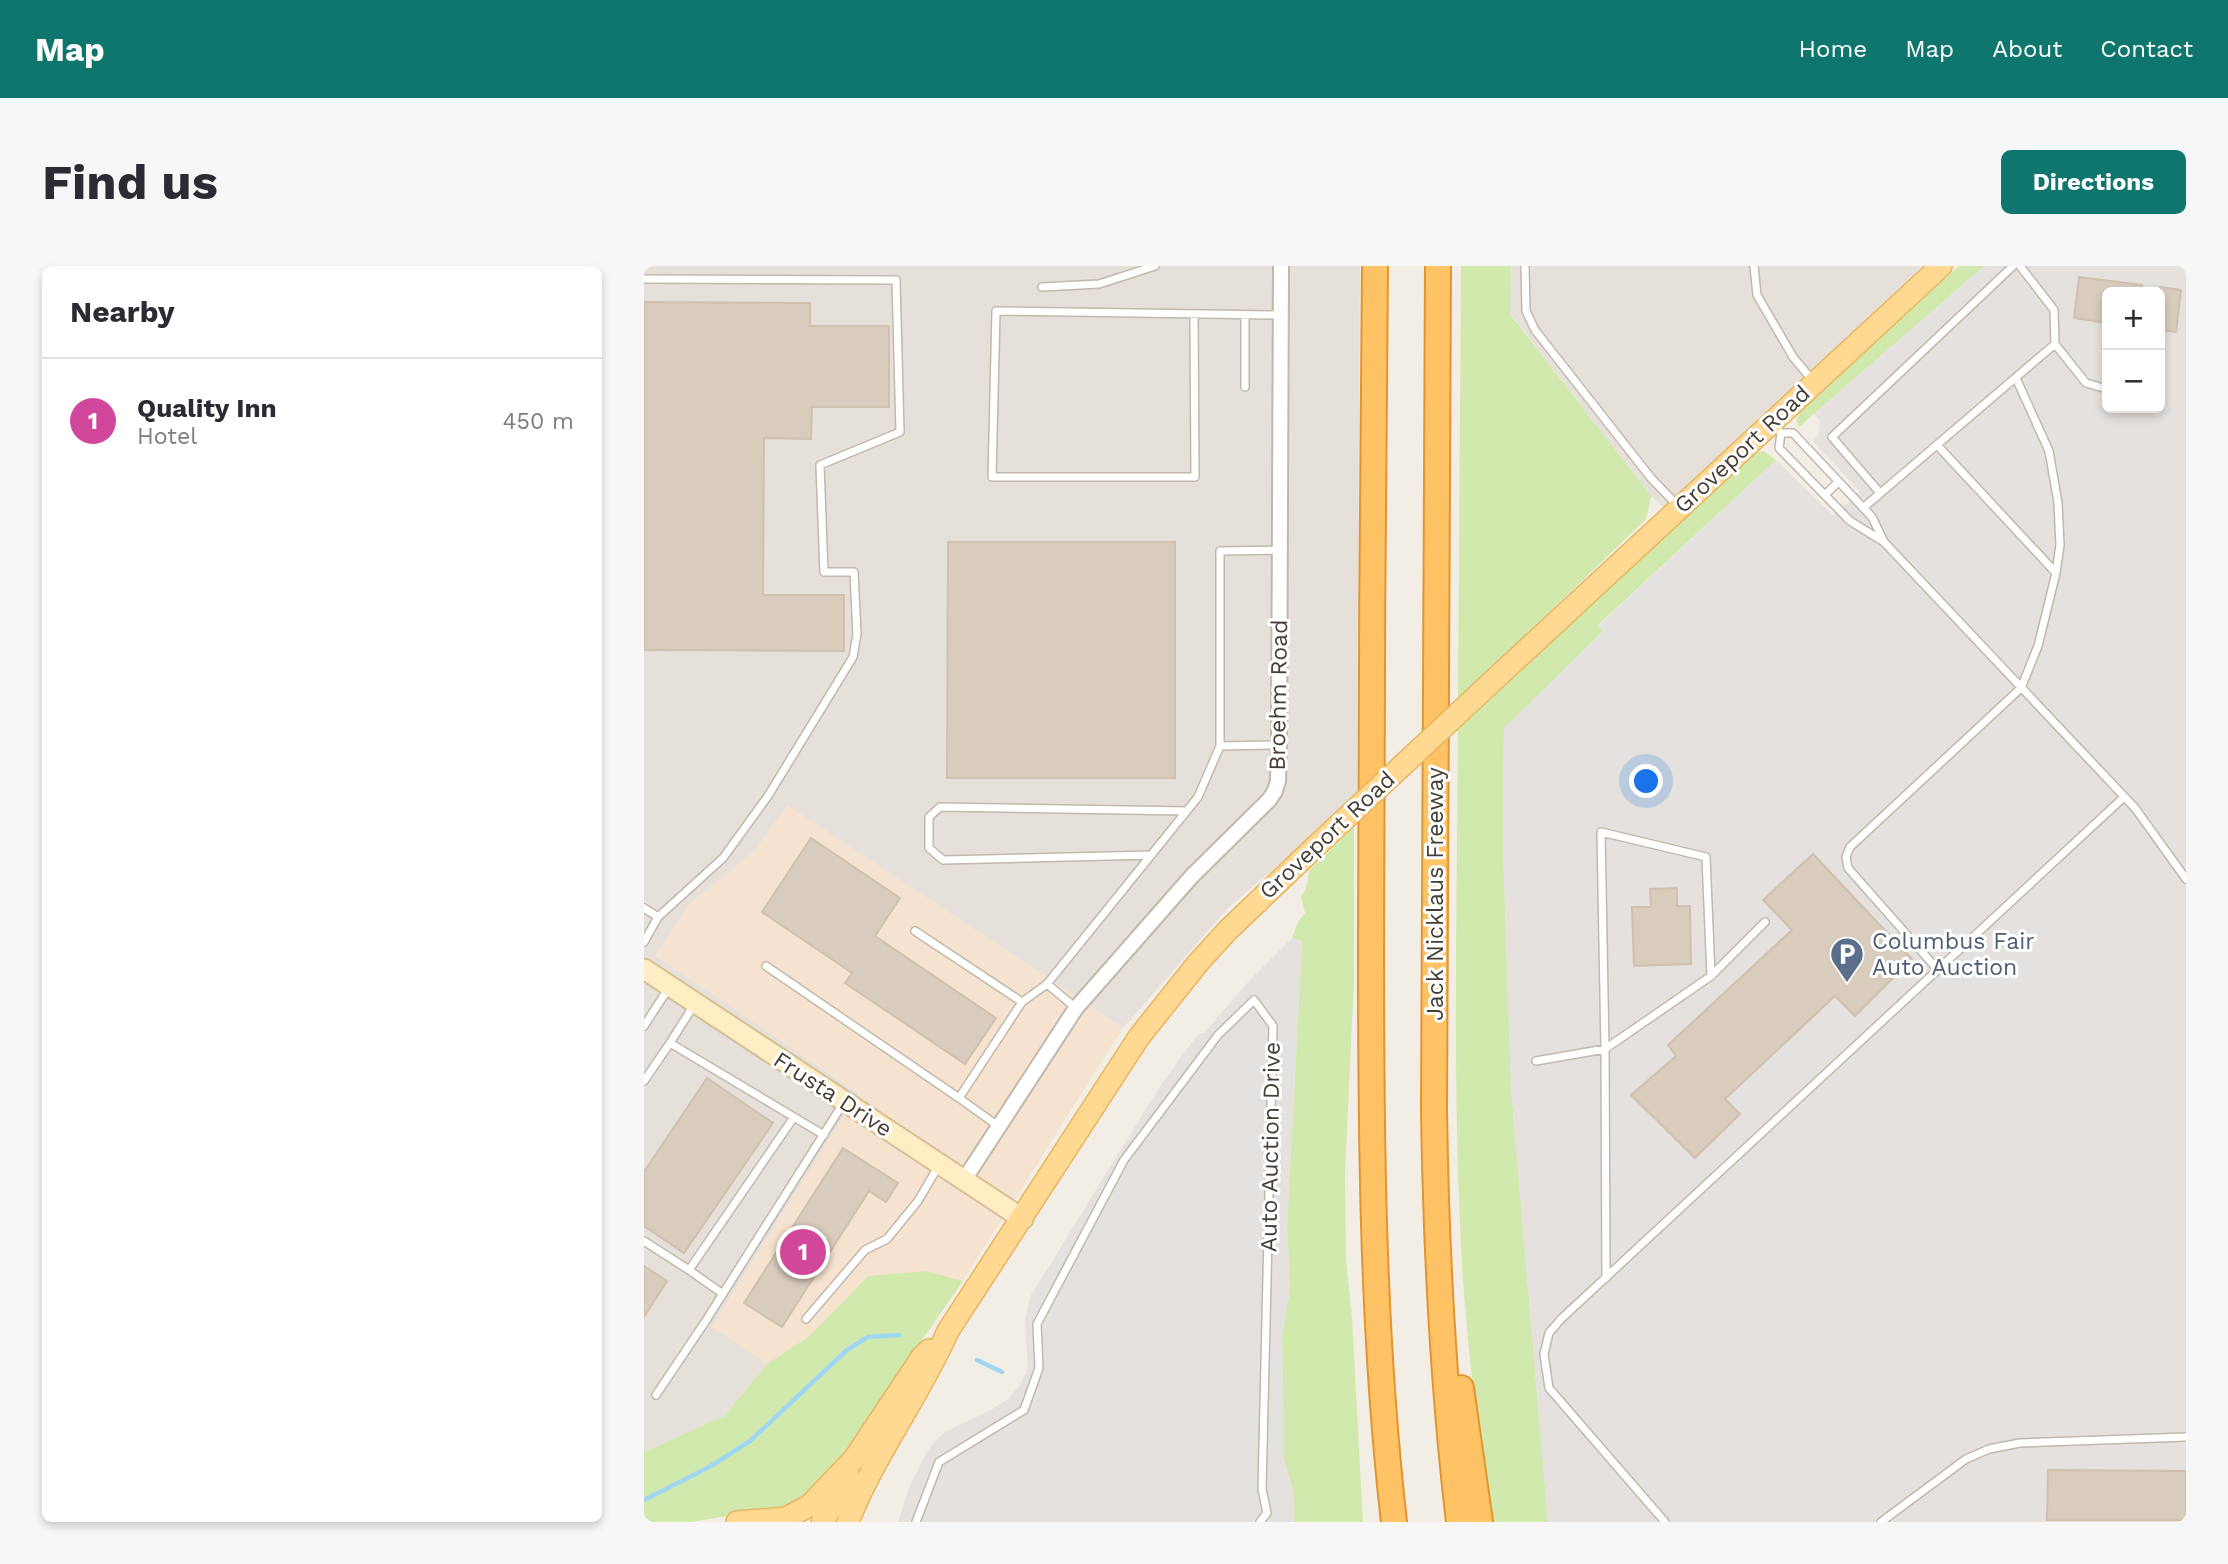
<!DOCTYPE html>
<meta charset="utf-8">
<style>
:root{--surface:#fff;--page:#f7f7f7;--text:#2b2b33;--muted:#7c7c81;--line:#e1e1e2;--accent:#0f766e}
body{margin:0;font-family:"Work Sans",sans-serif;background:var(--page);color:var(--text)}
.controls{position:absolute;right:21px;top:21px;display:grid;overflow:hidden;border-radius:10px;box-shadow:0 4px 10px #0003}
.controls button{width:63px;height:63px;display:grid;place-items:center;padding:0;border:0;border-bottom:2px solid var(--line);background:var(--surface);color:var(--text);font:35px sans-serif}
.you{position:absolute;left:1003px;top:516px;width:24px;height:24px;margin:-18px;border:5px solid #fff;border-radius:50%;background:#1a73e8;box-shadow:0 0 0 10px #1a73e833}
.badge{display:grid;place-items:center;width:46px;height:46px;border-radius:50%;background:var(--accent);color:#fff;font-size:23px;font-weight:700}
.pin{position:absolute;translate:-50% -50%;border:4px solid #fff;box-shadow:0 2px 7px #0006}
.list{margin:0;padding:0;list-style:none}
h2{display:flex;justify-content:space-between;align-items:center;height:91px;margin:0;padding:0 28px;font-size:30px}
h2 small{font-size:23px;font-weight:400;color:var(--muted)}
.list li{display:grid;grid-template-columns:46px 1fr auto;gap:21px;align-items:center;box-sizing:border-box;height:126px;padding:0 28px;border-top:2px solid var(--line)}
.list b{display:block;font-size:26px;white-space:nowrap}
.list p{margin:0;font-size:23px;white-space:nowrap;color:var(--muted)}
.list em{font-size:23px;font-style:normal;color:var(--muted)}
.map{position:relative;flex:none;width:1542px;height:1256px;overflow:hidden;border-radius:10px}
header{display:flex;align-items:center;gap:42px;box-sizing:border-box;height:98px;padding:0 35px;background:var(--accent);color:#fff}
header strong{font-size:33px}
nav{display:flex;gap:38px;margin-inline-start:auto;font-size:24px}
.intro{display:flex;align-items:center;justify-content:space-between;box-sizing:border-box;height:168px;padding:0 42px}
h1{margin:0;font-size:49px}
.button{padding:18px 32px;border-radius:10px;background:var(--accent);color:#fff;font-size:24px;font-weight:700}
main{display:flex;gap:42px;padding:0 42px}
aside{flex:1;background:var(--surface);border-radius:10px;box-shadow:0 4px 10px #0003}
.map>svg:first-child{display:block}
</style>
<header>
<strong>Map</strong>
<nav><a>Home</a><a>Map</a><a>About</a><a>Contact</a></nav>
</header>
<div class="intro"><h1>Find us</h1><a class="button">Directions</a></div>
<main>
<aside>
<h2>Nearby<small></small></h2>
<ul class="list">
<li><span class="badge" style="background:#d1479c">1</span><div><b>Quality Inn</b><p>Hotel</p></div><em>450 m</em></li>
</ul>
</aside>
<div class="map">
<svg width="1542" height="1256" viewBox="0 0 1542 1256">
<rect width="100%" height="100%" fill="#f3eee5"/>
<!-- commercial -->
<path fill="#f6e3cf" d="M 143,539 L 479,762 L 319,1015 L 282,1005 L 224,1010 L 164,1071 L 123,1098 L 68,1062 L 214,827 L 10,690 L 45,638 L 111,585 Z"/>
<!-- industrial -->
<path fill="#e5e0da" d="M 0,0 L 716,0 L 713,531 L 584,642 L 479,762 L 143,539 L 111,585 L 45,638 L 11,690 L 214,827 L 68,1061 L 123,1098 L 80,1150 L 0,1186 Z
M 867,0 L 1278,0 L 1021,243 L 1007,230 L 866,47 Z"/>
<!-- green -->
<path fill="#d2e9ad" d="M 817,0 L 867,0 L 866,48 L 1007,230 L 1002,253 L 858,392 L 814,431 Z
M 1315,0 L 1340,0 L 1155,161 L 1152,155 L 1157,143 Z
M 1120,185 L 1132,194 L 954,359 L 959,365 L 860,463 L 859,578 L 867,821 L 904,1256 L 846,1256 C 835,1170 823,1085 818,998 C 808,820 813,642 814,464 L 1110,187 Z
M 710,561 L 710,713 L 701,908 L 702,993 L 708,1052 L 719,1256 L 650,1256 L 649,1225 L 640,1194 L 638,1069 L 646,1023 L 643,961 L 658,675 L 648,672 L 654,656 L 661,647 L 657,630 L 662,623 L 665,605 Z
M 282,1005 L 319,1015 L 169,1230 L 142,1247 L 96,1248 L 47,1256 L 0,1256 L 0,1186 L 80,1150 L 123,1098 L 164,1071 L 224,1010 Z"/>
<!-- parking -->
<path fill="#e4e1de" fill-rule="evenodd" d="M 1340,0 L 1542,0 L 1542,1256 L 904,1256 L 867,821 L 859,578 L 860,462 L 959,365 L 954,360 L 1132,194 L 1190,250 L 1215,225 L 1169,175 L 1175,167 L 1176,155 L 1170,148 ZM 1463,26 L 1516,26 L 1516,142 L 1463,142 Z
M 648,672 L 658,675 L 643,961 L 646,1023 L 638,1069 L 640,1194 L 649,1225 L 650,1256 L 254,1256 L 265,1222 L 281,1189 L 289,1177 L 301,1166 L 347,1144 L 364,1133 L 376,1119 L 384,1101 L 381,1056 L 386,1031 L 518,817 L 555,767 L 560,767 L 605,715 Z"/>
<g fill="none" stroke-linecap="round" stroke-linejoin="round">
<!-- stream -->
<path stroke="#9fd6f2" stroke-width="4.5" d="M 333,1094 L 358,1106
M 0,1234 L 67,1200 L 106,1175 L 203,1084 L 224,1071 L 255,1069"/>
</g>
<!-- building -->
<path fill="#d8ccbd" stroke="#d0c0ad" stroke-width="2" d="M 1435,11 L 1498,19 L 1498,26 L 1463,26 L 1463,57 L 1430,52 Z
M 1516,21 L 1537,24 L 1532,66 L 1516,64 Z
M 0,36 L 166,37 L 166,60 L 245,60 L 245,141 L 168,141 L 167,173 L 120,172 L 119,329 L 200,329 L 200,385 L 0,384 Z
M 304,276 L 531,276 L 531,512 L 303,512 Z
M 167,572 L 256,632 L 231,670 L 352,752 L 321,798 L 201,717 L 208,707 L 118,646 Z
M 1169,588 L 1268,693 L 1211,750 L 1191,730 L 1081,833 L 1096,848 L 1051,892 L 987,829 L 1032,790 L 1024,779 L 1148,664 L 1119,634 Z
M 1033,622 L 1033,640 L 1046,640 L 1047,698 L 990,700 L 988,641 L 1007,641 L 1006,623 Z
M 63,812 L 129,857 L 40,987 L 0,960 L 0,906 Z
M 199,882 L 254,917 L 242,936 L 225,925 L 138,1061 L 100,1037 Z
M 0,1000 L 23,1015 L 0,1051 Z
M 1404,1204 L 1542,1205 L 1542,1254 L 1403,1254 Z"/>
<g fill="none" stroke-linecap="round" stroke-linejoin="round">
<!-- lane casing -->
<g stroke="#c2b8ab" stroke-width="10">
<path id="lane" d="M 881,0 L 882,45 L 891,64 L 1007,212 L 1035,241
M 1110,0 L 1113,29 L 1149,91 L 1169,115
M 0,13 L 252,14 L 256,166 L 176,199 L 180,306 L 210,306 L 213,368 L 209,391 L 124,530 L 79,592 L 14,651 L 0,676
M 398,21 L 455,18 L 511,0
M 550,48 L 551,211 L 348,211 L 352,45 C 447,47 542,47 636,49
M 1411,78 L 1442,117 L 1463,123
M 601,121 L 601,49
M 1128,158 L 1137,167 L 1149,167 L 1228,251 L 1240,276 L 1206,255 L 1135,182 L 1137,167
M 1293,179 L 1412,307
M 1236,227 L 1188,171 L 1369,0
M 1181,229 L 1194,216
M 1219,242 L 1411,78 L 1410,44 L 1376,0
M 1240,276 L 1491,542 L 1542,613
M 576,480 L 634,479
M 507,589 L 299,594 L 285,582 L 285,551 L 296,541 L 543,545
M 0,642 L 14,651
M 271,665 L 378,736
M 122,700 L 315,832 L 378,736 L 403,718 L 554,531 L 576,480 L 576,285 L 636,284
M 1294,704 L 1204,602 L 1202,591 L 1206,581 L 1377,422 L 1394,380 L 1412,307 L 1416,279 L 1414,237 L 1405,185 L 1372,112
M 403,718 L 432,742
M 50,739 L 26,777 L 180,869
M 0,760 L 26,720
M 892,795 L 961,783 L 1067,710 L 1121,656
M 0,815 L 26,777
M 315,832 L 354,860
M 0,975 L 45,1004
M 962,1012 L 961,783 L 957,566 L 1062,591 L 1067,710
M 79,1028 L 45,1004 L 150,851
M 162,1053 L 221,984 L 243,973 L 274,935 L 295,899
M 12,1129 L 61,1056 L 200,836
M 272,1256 L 295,1196 L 380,1144 L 395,1102 L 393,1058 L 480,894 L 574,769 L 610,734 L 629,760 L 618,1223 L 623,1247 L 616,1256
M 1021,1256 L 905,1122 L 900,1088 L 905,1067 L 917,1053 L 1480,531
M 1237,1256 L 1322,1193 L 1345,1183 L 1376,1177 L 1542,1171"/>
</g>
<!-- street casing -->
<g stroke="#c2b8ab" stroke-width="18">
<path id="street" d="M 320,914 L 432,742 L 548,610 L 625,534 L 631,525 L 634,515 L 635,479 L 637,0"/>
</g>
<!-- secondary casing -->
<g stroke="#d5bf94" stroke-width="23">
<path id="secondary" d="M 0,703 L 379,953"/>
</g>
<!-- primary casing -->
<g stroke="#e7b560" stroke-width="24">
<path id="primary" d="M 852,412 L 1297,0
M 93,1256 L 142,1252 L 165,1240 L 210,1193 L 278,1091 L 285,1084
M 178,1256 L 192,1235 L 204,1208
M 204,1256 C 230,1189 275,1131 304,1065 L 495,771 L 554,697 L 584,664 L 670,582"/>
</g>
<!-- highway casing -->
<g stroke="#e19531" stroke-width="28">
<path id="highway" d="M 731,0 C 729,225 727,451 727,676 C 727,869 728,1064 750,1256
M 794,0 L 790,844 C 792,982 799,1119 815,1256
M 817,1122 L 836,1256"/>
</g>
<!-- lane -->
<use href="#lane" stroke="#fff" stroke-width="7"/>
<!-- street -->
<use href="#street" stroke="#fff" stroke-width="14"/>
<!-- secondary -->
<use href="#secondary" stroke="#ffedc3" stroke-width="19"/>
<!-- primary -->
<use href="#primary" stroke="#ffd992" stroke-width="21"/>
<!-- highway -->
<use href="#highway" stroke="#ffc264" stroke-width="24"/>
<!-- primary-bridge casing -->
<g stroke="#e7b560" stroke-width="24" stroke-linecap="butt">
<path id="primary-bridge" d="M 670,582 L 852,412"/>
</g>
<!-- primary-bridge -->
<use href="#primary-bridge" stroke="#ffd992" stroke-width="21"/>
</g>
<!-- icons -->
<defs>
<g id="parking-pin" transform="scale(1.75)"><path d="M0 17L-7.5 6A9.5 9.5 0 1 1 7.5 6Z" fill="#5c6f8a" stroke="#fff"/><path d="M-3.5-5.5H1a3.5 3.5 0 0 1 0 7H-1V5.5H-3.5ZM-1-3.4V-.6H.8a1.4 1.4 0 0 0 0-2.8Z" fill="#fff"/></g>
</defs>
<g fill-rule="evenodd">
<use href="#parking-pin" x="1203" y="688"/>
</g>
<g text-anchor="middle" stroke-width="6" stroke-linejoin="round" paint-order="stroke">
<!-- street labels -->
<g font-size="23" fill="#463e35" stroke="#fff">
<text transform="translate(1098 183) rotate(-43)" y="8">Groveport Road</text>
<text transform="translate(634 429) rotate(-89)" y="8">Broehm Road</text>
<text transform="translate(683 569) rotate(-43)" y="8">Groveport Road</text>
<text transform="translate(791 628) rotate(-90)" y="8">Jack Nicklaus Freeway</text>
<text transform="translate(189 828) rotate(33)" y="8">Frusta Drive</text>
<text transform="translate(626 881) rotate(-89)" y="8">Auto Auction Drive</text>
</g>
<!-- service labels -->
<g font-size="23" fill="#4e5e75" stroke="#fff" text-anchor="start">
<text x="1228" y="683">Columbus Fair<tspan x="1228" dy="26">Auto Auction</tspan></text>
</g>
</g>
</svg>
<div class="controls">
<button>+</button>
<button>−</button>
</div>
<div class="you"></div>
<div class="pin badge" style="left:159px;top:986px;background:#d1479c">1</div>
</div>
</main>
